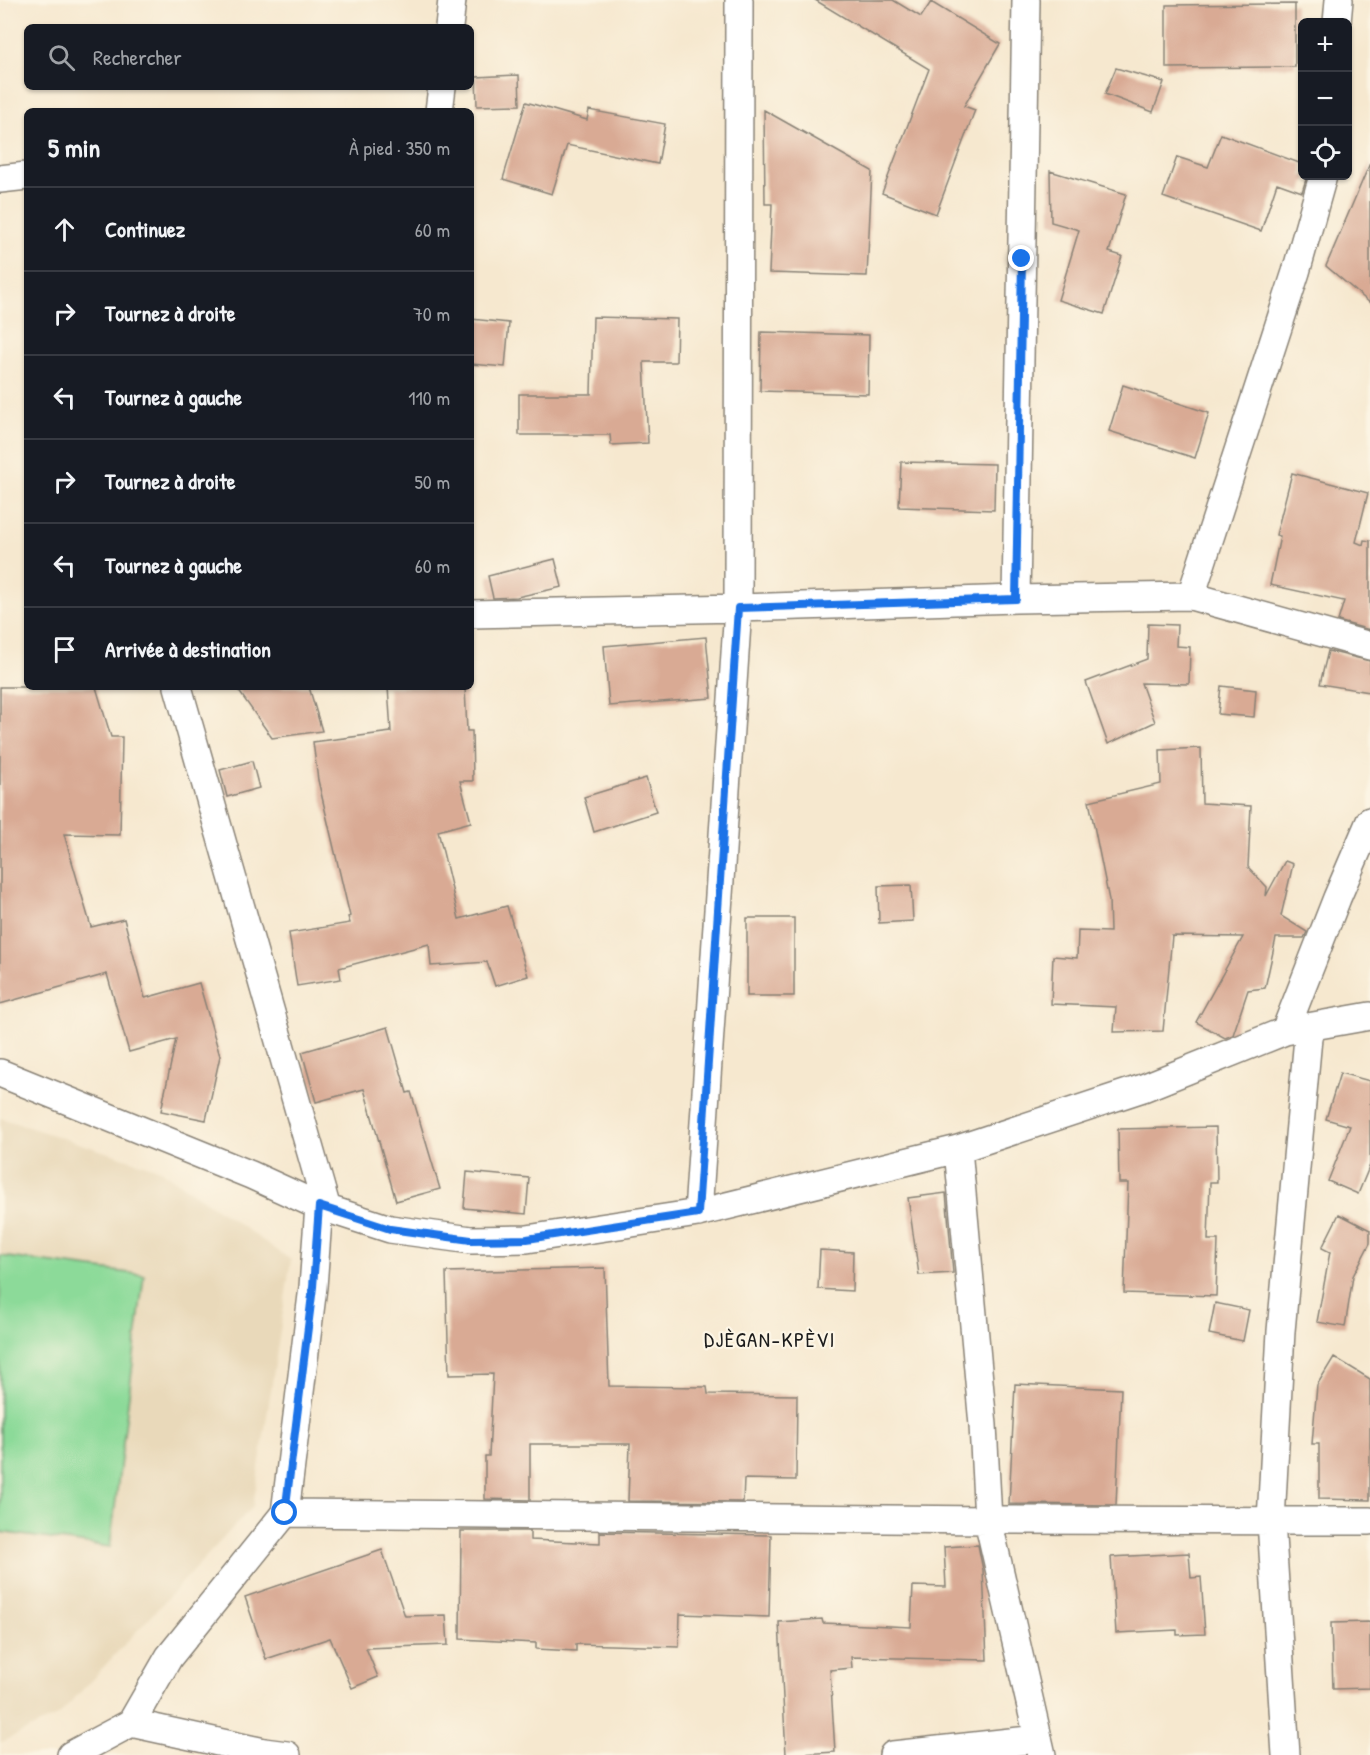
<!DOCTYPE html>
<html lang="fr">
<meta charset="utf-8">
<style>
:root{--surface:#171b24;--page:#20242c;--text:#f1f3f6;--muted:#9ea1a6;--line:#363941}
body{margin:0;font-family:"Patrick Hand",sans-serif;background:var(--page);color:var(--text)}
.controls{position:absolute;right:18px;top:18px;display:grid;overflow:hidden;border-radius:9px;box-shadow:0 2px 4px #0004}
.controls button{width:54px;height:54px;display:grid;place-items:center;padding:0;border:0;border-bottom:2px solid var(--line);background:var(--surface);color:var(--text);font:30px sans-serif}
.stop{position:absolute;width:18px;height:18px;margin:-14px;border:4px solid #1a73e8;border-radius:50%;background:#fff}
.stop.end{background:#1a73e8;border-color:#fff;box-shadow:0 2px 6px #0008}
.list{margin:0;padding:0;list-style:none}
h2{display:flex;justify-content:space-between;align-items:center;height:78px;margin:0;padding:0 24px;font-size:26px}
h2 small{font-size:20px;font-weight:400;color:var(--muted)}
.list li{display:grid;grid-template-columns:39px 1fr auto;gap:18px;align-items:center;box-sizing:border-box;height:84px;padding:0 24px;border-top:2px solid var(--line)}
.list b{display:block;font-size:22px;white-space:nowrap}
.list em{font-size:20px;font-style:normal;color:var(--muted)}
.icon{flex:none;width:33px;height:33px;fill:none;stroke:currentColor;stroke-width:2;stroke-linecap:round;stroke-linejoin:round}
.map{position:relative;flex:none;width:1370px;height:1755px;overflow:hidden}
.search{position:absolute;background:var(--surface);box-shadow:0 2px 4px #0004;left:24px;top:24px;width:450px;height:66px;display:flex;align-items:center;gap:15px;box-sizing:border-box;padding:0 21px;border-radius:9px;color:var(--muted);font-size:22px}
.panel{position:absolute;background:var(--surface);box-shadow:0 2px 4px #0004;left:24px;top:108px;width:450px;height:582px;border-radius:9px}
.map>svg:first-child{display:block}
</style>
<div class="map">
<svg width="1370" height="1755" viewBox="0 0 1370 1755">
<rect width="100%" height="100%" fill="#fcf5e5"/>
<filter id="ink" filterUnits="userSpaceOnUse"><feTurbulence type="fractalNoise" baseFrequency=".0167" numOctaves="2"/><feDisplacementMap in="SourceGraphic" scale="12" xChannelSelector="R" yChannelSelector="G"/><feConvolveMatrix kernelMatrix="1 2 1 2 8 2 1 2 1" color-interpolation-filters="sRGB"/></filter>
<filter id="wash" filterUnits="userSpaceOnUse"><feTurbulence type="fractalNoise" baseFrequency=".008" numOctaves="4" result="noise"/><feDisplacementMap in="SourceGraphic" scale="24" xChannelSelector="R" yChannelSelector="G"/><feGaussianBlur stdDeviation="1.35" result="paint"/><feColorMatrix in="noise" values="0 0 0 0 0 0 0 0 0 0 0 0 0 0 0 0 0 1.4 0 .05"/><feComposite in="paint" operator="in"/></filter>
<g filter="url(#wash)">
<rect width="100%" height="100%" fill="#f6e8cf"/>
<!-- built -->
<path fill="#e9d9ba" d="M 0,1118 L 159,1169 L 291,1260 L 253,1506 L 59,1715 L 0,1743 Z"/>
<!-- green -->
<path fill="#8cda99" stroke="#547b5a" stroke-width="1.5" d="M 0,1256 L 144,1275 L 110,1547 L 0,1532 Z"/>
<g id="blocks">
<!-- building -->
<path fill="#d9aa94" d="M 815,0 L 893,0 L 921,17 L 931,2 L 1000,44 L 964,106 L 975,110 L 936,214 L 882,193 L 929,69 Z
M 1295,4 L 1295,67 L 1166,68 L 1166,5 Z
M 1116,68 L 1164,82 L 1153,112 L 1105,94 Z
M 519,75 L 520,105 L 477,106 L 476,77 Z
M 526,102 L 587,120 L 589,110 L 665,124 L 658,164 L 567,145 L 552,194 L 503,179 Z
M 764,110 L 872,171 L 867,276 L 769,273 L 772,204 L 765,204 Z
M 1221,134 L 1302,164 L 1302,176 L 1307,176 L 1302,192 L 1277,183 L 1261,231 L 1163,197 L 1177,157 L 1208,167 Z
M 1370,163 L 1370,303 L 1326,266 Z
M 1050,171 L 1126,194 L 1109,252 L 1122,256 L 1104,314 L 1058,300 L 1079,230 L 1051,222 Z
M 593,317 L 677,319 L 676,362 L 644,362 L 648,443 L 611,445 L 610,435 L 519,435 L 519,394 L 591,394 Z
M 471,319 L 509,323 L 505,367 L 471,364 Z
M 761,332 L 869,335 L 868,394 L 760,391 Z
M 1123,385 L 1209,413 L 1195,458 L 1109,431 Z
M 901,462 L 995,464 L 994,510 L 899,507 Z
M 1292,473 L 1368,493 L 1356,542 L 1363,545 L 1364,540 L 1370,541 L 1370,630 L 1338,621 L 1344,601 L 1270,585 L 1280,536 L 1276,535 Z
M 555,559 L 562,587 L 517,597 L 493,598 L 488,576 Z
M 1148,624 L 1177,625 L 1176,646 L 1190,647 L 1189,684 L 1141,683 L 1155,722 L 1108,744 L 1086,682 L 1147,659 Z
M 706,637 L 712,698 L 609,706 L 604,646 Z
M 1328,651 L 1370,661 L 1370,692 L 1320,684 Z
M 1221,686 L 1256,690 L 1254,717 L 1218,714 Z
M 0,687 L 96,687 L 111,737 L 122,737 L 120,835 L 64,834 L 91,927 L 124,919 L 145,998 L 199,983 L 220,1056 L 206,1120 L 161,1111 L 176,1039 L 129,1052 L 107,974 L 0,1004 Z
M 236,687 L 309,687 L 322,731 L 272,738 Z
M 388,687 L 465,687 L 467,731 L 472,731 L 473,781 L 460,781 L 471,822 L 438,831 L 459,919 L 507,906 L 528,976 L 495,986 L 487,962 L 431,966 L 429,944 L 339,968 L 341,979 L 297,986 L 289,933 L 350,923 L 348,917 L 350,916 L 318,780 L 313,742 L 391,732 Z
M 1201,748 L 1202,803 L 1251,806 L 1248,867 L 1267,887 L 1266,896 L 1285,861 L 1293,864 L 1281,916 L 1307,932 L 1304,938 L 1276,938 L 1265,988 L 1248,990 L 1233,1035 L 1225,1038 L 1196,1022 L 1243,937 L 1172,936 L 1163,1031 L 1114,1032 L 1116,1007 L 1051,1004 L 1053,956 L 1077,958 L 1078,931 L 1110,932 L 1109,900 L 1089,801 L 1161,784 L 1160,750 Z
M 252,761 L 259,788 L 227,797 L 220,770 Z
M 646,778 L 656,812 L 594,832 L 584,797 Z
M 911,885 L 913,921 L 879,923 L 878,886 Z
M 747,918 L 794,918 L 794,996 L 747,996 Z
M 388,1027 L 407,1093 L 411,1092 L 440,1189 L 396,1201 L 364,1089 L 316,1102 L 302,1052 Z
M 1340,1073 L 1370,1081 L 1370,1165 L 1358,1194 L 1328,1181 L 1350,1126 L 1326,1119 Z
M 1216,1127 L 1217,1182 L 1210,1182 L 1208,1240 L 1218,1240 L 1216,1296 L 1124,1293 L 1128,1183 L 1119,1183 L 1118,1129 Z
M 467,1172 L 529,1178 L 526,1214 L 464,1208 Z
M 946,1193 L 953,1273 L 919,1275 L 908,1198 Z
M 1339,1214 L 1370,1230 L 1370,1243 L 1353,1276 L 1345,1327 L 1317,1322 L 1330,1252 L 1322,1248 Z
M 820,1250 L 853,1252 L 852,1291 L 818,1289 Z
M 605,1268 L 609,1386 L 707,1387 L 708,1394 L 797,1395 L 796,1480 L 744,1479 L 743,1502 L 628,1501 L 630,1444 L 530,1444 L 530,1500 L 485,1499 L 485,1456 L 489,1456 L 493,1374 L 449,1375 L 446,1272 Z
M 1215,1303 L 1249,1310 L 1243,1341 L 1209,1334 Z
M 1334,1357 L 1370,1379 L 1370,1500 L 1319,1499 L 1319,1444 L 1312,1444 L 1317,1385 Z
M 1015,1384 L 1121,1389 L 1116,1505 L 1009,1504 Z
M 461,1531 L 530,1531 L 530,1540 L 600,1543 L 600,1532 L 771,1535 L 769,1617 L 680,1614 L 679,1647 L 576,1644 L 576,1651 L 536,1649 L 536,1643 L 460,1639 Z
M 978,1545 L 983,1570 L 987,1660 L 851,1657 L 852,1668 L 830,1670 L 835,1752 L 786,1755 L 779,1622 L 822,1619 L 823,1623 L 911,1627 L 913,1586 L 946,1587 L 944,1547 Z
M 382,1550 L 405,1616 L 446,1615 L 448,1645 L 366,1648 L 378,1677 L 352,1688 L 330,1638 L 266,1659 L 245,1597 Z
M 1189,1553 L 1191,1578 L 1201,1577 L 1205,1634 L 1177,1635 L 1177,1630 L 1116,1633 L 1111,1557 Z
M 1370,1622 L 1370,1688 L 1333,1689 L 1331,1623 Z"/>
</g>
</g>
<g filter="url(#ink)">
<use href="#blocks" fill-opacity="0" stroke="#898276" stroke-width="1.5"/>
<g fill="none" stroke-linecap="round" stroke-linejoin="round">
<!-- street casing -->
<g stroke="#898276" stroke-width="30">
<path id="street" d="M 1337,22 L 1339,0
M 449,27 L 452,0
M 439,111 L 442,87
M 0,179 L 27,176
M 1191,596 L 1296,272 L 1323,176
M 1016,599 L 1026,0
M 471,614 L 738,608 L 1016,599 L 1191,596 L 1370,646
M 178,687 L 327,1209
M 1285,1031 L 1337,898 L 1370,821
M 0,1073 L 251,1175 L 319,1206 L 390,1229 L 471,1240 L 527,1239 L 698,1213 L 958,1149 L 1143,1088 L 1285,1031 L 1370,1016
M 958,1149 L 983,1425 L 988,1520 L 1042,1755
M 698,1213 L 738,608 L 739,0
M 285,1513 L 988,1520 L 1370,1521
M 131,1723 L 264,1752 L 287,1755
M 71,1755 L 131,1723 L 169,1657 L 285,1513 L 313,1287 L 319,1206
M 893,1755 L 1038,1739
M 1286,1755 L 1271,1521 L 1281,1331 L 1309,1027"/>
</g>
<!-- street -->
<use href="#street" stroke="#fff" stroke-width="27"/>
</g>
</g>
<g fill="none" stroke-linecap="round" stroke-linejoin="round" filter="url(#ink)">
<!-- route -->
<path stroke="#1a73e8" stroke-width="8" d="M 285,1513 L 313,1287 L 319,1206 L 390,1229 L 471,1240 L 527,1239 L 698,1213 L 738,608 L 1016,599 L 1022,259"/>
</g>
<g text-anchor="middle" stroke-width="4.5" stroke-linejoin="round" paint-order="stroke">
<!-- neighbourhood labels -->
<g font-size="21" letter-spacing="1.5" fill="#1c1c1c" stroke="#fcf5e5">
<text x="770" y="1347">DJÈGAN-KPÈVI</text>
</g>
</g>
</svg>
<div class="controls">
<button>+</button>
<button>−</button>
<button><svg class="icon" aria-label="locate" viewBox="0 0 24 24"><circle cx="12" cy="12" r="6"/><path d="M12 2v4M12 18v4M2 12h4M18 12h4"/></svg></button>
</div>
<div class="stop" style="left:285px;top:1513px"></div>
<div class="stop end" style="left:1022px;top:259px"></div>
<div class="search"><svg class="icon" aria-label="search" viewBox="0 0 24 24"><circle cx="10" cy="10" r="6"/><path d="M15 15l6 6"/></svg>Rechercher</div>
<section class="panel">
<h2>5 min<small>À pied · 350 m</small></h2>
<ul class="list">
<li><svg class="icon" aria-label="ahead" viewBox="0 0 24 24"><path d="M12 20V5M6 11l6-6 6 6"/></svg><div><b>Continuez</b></div><em>60 m</em></li>
<li><svg class="icon" aria-label="right" viewBox="0 0 24 24"><path d="M7 20v-9h11M14 6l5 5-5 5"/></svg><div><b>Tournez à droite</b></div><em>70 m</em></li>
<li><svg class="icon" aria-label="left" viewBox="0 0 24 24"><path d="M17 20v-9H6M10 6l-5 5 5 5"/></svg><div><b>Tournez à gauche</b></div><em>110 m</em></li>
<li><svg class="icon" aria-label="right" viewBox="0 0 24 24"><path d="M7 20v-9h11M14 6l5 5-5 5"/></svg><div><b>Tournez à droite</b></div><em>50 m</em></li>
<li><svg class="icon" aria-label="left" viewBox="0 0 24 24"><path d="M17 20v-9H6M10 6l-5 5 5 5"/></svg><div><b>Tournez à gauche</b></div><em>60 m</em></li>
<li><svg class="icon" aria-label="arrive" viewBox="0 0 24 24"><path d="M6 21V4h12l-3 4 3 4H6"/></svg><div><b>Arrivée à destination</b></div></li>
</ul>
</section>
</div>
